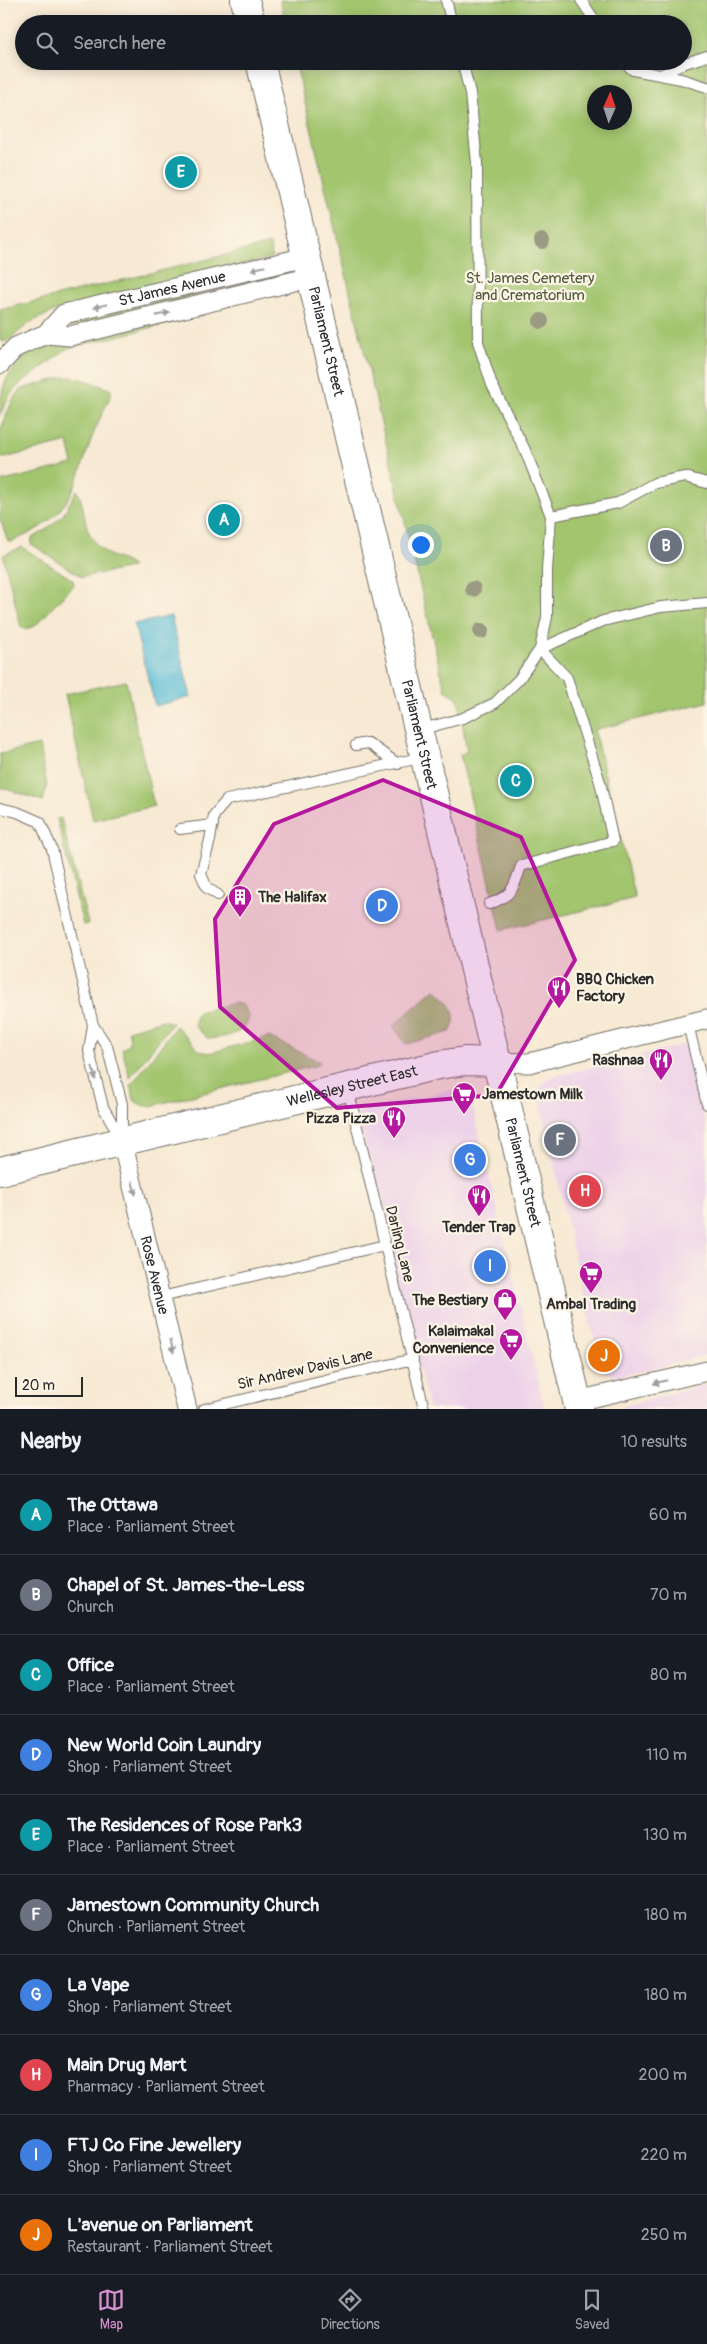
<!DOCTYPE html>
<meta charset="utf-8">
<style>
:root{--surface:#171b24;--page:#20242c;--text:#f1f3f6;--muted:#9ea1a6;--line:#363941;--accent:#d690ce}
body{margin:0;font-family:Pangolin,sans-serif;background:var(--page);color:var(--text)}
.compass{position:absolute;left:587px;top:85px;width:45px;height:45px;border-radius:50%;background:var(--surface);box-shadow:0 2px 12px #0003;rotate:3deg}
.scale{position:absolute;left:15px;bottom:12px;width:68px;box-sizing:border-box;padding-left:5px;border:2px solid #2b2b2b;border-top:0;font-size:14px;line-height:18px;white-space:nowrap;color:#2b2b2b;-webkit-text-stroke:4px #fcf5e5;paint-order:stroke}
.you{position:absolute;left:420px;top:544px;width:18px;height:18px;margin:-12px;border:4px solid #fff;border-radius:50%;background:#1a73e8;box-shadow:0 0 0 8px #1a73e833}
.badge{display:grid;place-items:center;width:32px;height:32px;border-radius:50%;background:var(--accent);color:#fff;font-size:16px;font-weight:700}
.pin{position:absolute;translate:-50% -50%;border:2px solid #fff;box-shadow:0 1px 5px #0006}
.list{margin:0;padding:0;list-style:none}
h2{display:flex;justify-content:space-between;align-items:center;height:65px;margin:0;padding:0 20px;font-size:21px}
h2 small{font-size:16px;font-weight:400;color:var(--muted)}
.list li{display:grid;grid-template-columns:32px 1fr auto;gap:15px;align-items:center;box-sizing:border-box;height:80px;padding:0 20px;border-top:1px solid var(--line)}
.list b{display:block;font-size:19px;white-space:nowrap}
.list p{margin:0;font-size:16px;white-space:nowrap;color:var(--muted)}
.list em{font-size:16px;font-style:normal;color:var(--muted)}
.icon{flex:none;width:28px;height:28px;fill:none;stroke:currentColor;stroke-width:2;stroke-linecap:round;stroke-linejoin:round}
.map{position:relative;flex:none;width:707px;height:1409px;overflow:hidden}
.search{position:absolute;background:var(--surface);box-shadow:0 2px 12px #0003;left:15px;right:15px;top:15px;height:55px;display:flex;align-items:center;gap:12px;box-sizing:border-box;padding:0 18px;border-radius:28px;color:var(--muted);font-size:19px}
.sheet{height:865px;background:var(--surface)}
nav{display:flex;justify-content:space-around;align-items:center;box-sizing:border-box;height:70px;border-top:1px solid var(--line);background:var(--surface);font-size:14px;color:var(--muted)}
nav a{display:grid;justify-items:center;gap:2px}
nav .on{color:var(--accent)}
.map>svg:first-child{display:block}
</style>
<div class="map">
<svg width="707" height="1409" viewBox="0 0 707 1409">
<rect width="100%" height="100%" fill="#fcf5e5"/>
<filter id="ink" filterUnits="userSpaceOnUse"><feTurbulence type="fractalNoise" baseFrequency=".02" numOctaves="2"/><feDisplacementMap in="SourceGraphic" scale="10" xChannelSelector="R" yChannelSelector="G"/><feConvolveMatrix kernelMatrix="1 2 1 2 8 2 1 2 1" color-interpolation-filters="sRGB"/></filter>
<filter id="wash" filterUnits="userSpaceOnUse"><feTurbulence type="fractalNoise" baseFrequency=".0096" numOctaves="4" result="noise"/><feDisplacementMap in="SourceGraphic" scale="20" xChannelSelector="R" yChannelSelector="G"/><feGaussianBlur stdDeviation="1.12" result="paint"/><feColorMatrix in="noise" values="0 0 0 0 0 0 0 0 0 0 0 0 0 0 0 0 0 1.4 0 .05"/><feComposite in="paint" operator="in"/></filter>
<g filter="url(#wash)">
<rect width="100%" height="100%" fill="#f7e9d3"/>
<!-- built -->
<path fill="#edd1e9" d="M 686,1044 L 707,1131 L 707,1355 L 644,1371 L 617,1376 L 606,1373 L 601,1365 L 582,1291 L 538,1092 L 541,1085 L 552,1077 Z
M 450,1090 L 461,1090 L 469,1092 L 545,1409 L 429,1409 L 357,1112 Z
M 707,1384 L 707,1409 L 622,1409 L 625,1406 Z"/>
<!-- green -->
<path fill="#a2c56e" stroke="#66784c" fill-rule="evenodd" d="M 280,0 L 707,0 L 707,702 L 594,730 L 635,898 L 501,930 L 460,754 L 467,752 L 459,703 L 457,697 L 445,690 L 295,61 L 683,61 L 683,24 L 286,24 ZM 594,92 L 624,92 L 624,122 L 594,122 Z
M 270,244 L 272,257 L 53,312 L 31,322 L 6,342 L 0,341 L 0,310 Z
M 197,292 L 197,297 L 66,328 L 65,322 Z
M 201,312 L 204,315 L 68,348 L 20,384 L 9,396 L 0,415 C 0,383 9,366 37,350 Z
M 64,377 C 81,377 95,383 111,390 L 111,395 C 104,409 98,423 92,437 C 83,461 77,492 59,511 C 46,526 29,534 11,542 L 8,541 L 0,519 L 0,482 L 73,464 L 68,442 L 4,458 L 0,457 L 0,431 L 13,399 L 22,389 Z
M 77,490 C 89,515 79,532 106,553 C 113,558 123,559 131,565 L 131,568 L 82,577 L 31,544 L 32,538 L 45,531 L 63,515 Z
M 22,547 L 73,580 L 74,585 L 35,626 L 25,629 L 21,627 L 3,555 Z
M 126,681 L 154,806 L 93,820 L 65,694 Z
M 39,745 L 47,786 L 43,801 L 0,787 L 0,754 Z
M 61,818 L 88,924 L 87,924 L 83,925 L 57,819 Z
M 435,989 C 449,1001 461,1014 450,1032 L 406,1044 L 393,1026 Z
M 235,1003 L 242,1005 L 249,1016 C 248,1034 225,1037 209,1039 L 195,1027 L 195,1019 L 198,1012 Z
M 163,1020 L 172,1023 L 130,1078 L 122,1049 L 127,1046 L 130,1040 L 128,1030 Z
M 176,1026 L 200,1051 L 209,1053 L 269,1037 L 320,1062 L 318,1065 L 163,1103 C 151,1106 144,1109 134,1100 L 131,1085 Z"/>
<!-- water -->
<path fill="#57bbd5" stroke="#417380" d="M 171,616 L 191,697 L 155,706 L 134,624 Z"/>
</g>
<g filter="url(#ink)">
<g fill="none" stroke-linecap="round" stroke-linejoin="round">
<!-- lane casing -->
<g stroke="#726e66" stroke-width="12">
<path id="lane" d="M 446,0 L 452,24
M 581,0 L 597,24
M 623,61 L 633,70 L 681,79 L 707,87
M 661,75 L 682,64 L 707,56
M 551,516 L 618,503 L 655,483 L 685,477 L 707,483
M 540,649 L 603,621 L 661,607 L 707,603
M 419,730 L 463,718 L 495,703 L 519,679 L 540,649 L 547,617 L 547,569 L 551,516 L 525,450 L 492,385 L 478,342 L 477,163 L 470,93 L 462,61
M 356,745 L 368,743 L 398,764
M 0,808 L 17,812 L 40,822 L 52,849 L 93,1025 L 107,1046 L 122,1104 L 122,1140
M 180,829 L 213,825
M 218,895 L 207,888 L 201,874 L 210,840 L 214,815 L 227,800 L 424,757
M 489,904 C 512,896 514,888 521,866 L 613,841 L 600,782 L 567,678 L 540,649
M 688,1024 L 707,1104
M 93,1025 L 89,1051 L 103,1107 L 122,1140
M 348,1089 L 424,1409
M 161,1297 L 385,1245
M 204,1409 L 413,1359"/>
</g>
<!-- street casing -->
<g stroke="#726e66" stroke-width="21">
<g id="street">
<path d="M 46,334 L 70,336 L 311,277"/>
<path id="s1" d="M 0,364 L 16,347 L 46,334 L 64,314 L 306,257"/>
<path d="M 497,1062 L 529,1063 L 707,1019"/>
<path id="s2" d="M 122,1141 L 187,1409"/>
<path d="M 577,1401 L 707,1371"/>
</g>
</g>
<!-- secondary casing -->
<g stroke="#726e66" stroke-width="30">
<g id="secondary">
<path d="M 245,0 L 251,24"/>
<path id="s3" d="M 260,61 L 579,1409"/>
<path id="s4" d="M 0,1171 L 439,1065 L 465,1061 L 497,1062"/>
</g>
</g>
<!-- lane -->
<use href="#lane" stroke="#fff" stroke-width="10"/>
<!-- street -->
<use href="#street" stroke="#fff" stroke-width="19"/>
<!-- secondary -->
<use href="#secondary" stroke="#fff" stroke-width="28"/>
</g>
<!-- trees -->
<g fill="#9b9a82">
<circle cx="542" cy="241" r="8"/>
<circle cx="541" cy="321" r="8"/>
<circle cx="473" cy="589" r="8"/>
<circle cx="481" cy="631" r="8"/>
</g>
<!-- one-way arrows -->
<defs><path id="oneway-solid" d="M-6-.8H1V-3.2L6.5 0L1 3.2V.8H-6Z" transform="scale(1.25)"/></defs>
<g fill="#a0a0a0">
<use href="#oneway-solid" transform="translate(258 268) rotate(166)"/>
<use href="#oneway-solid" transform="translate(100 306) rotate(166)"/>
<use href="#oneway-solid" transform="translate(163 314) rotate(-13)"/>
<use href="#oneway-solid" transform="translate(94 1073) rotate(76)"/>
<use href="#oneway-solid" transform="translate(134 1188) rotate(76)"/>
<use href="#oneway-solid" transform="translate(172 1346) rotate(77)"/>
<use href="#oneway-solid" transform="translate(660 1382) rotate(166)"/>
</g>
</g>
<!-- marked area -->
<path fill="#b5179e" fill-opacity="0.2" stroke="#b5179e" stroke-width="4" stroke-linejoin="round" d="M 383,780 L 521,837 L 575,960 L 496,1095 L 337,1108 L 220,1007 L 215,919 L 274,824 Z"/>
<!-- icons -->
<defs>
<g id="building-pin" transform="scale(1.25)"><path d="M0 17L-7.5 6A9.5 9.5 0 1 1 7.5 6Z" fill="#b5179e" stroke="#fcf5e5"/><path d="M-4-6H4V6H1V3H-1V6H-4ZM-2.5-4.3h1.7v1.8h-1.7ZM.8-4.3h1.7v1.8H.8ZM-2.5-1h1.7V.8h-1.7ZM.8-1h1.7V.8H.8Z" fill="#fff"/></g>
<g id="restaurant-pin" transform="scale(1.25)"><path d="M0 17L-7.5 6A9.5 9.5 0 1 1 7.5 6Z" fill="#b5179e" stroke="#fcf5e5"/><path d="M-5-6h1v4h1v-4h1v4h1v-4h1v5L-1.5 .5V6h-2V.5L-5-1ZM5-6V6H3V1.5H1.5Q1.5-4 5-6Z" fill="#fff"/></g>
<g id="supermarket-pin" transform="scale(1.25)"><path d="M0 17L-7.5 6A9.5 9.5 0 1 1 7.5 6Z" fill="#b5179e" stroke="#fcf5e5"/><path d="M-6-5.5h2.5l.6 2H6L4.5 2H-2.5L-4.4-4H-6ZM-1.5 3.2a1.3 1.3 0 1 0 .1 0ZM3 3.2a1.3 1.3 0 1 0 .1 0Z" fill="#fff"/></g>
<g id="shop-pin" transform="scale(1.25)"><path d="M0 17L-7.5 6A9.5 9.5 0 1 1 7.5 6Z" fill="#b5179e" stroke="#fcf5e5"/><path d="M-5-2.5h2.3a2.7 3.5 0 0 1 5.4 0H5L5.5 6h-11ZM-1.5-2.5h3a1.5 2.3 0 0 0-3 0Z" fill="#fff"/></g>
</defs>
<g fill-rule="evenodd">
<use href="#building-pin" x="240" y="897"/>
<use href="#restaurant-pin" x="559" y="988"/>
<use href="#restaurant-pin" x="661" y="1060"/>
<use href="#supermarket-pin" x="464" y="1094"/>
<use href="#restaurant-pin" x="394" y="1118"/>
<use href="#restaurant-pin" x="479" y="1196"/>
<use href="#supermarket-pin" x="591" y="1273"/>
<use href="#shop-pin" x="505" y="1300"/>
<use href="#supermarket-pin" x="511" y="1340"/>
</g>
<g text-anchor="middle" stroke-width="4.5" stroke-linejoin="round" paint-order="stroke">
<!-- park labels -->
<g font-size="15" fill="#4f593f" stroke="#fcf5e5">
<text x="530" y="283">St. James Cemetery<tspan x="530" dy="17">and Crematorium</tspan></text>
</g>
<!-- street labels -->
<g font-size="15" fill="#2b2b2b" stroke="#fcf5e5">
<text dy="5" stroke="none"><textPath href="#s1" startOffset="194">St James Avenue</textPath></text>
<text dy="5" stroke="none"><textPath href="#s3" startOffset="288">Parliament Street</textPath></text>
<text dy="5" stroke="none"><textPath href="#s3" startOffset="692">Parliament Street</textPath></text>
<text dy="5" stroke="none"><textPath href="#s4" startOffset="362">Wellesley Street East</textPath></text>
<text dy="5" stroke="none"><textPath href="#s3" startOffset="1142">Parliament Street</textPath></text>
<text transform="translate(400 1244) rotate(76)" y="5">Darling Lane</text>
<text dy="5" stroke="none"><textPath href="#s2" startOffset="138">Rose Avenue</textPath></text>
<text transform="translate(305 1369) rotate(-13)" y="5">Sir Andrew Davis Lane</text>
</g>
<!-- poi labels -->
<g font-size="15" font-weight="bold" fill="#2b2b2b" stroke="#fcf5e5" text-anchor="end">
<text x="258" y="902" text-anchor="start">The Halifax</text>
<text x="576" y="984" text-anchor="start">BBQ Chicken<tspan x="576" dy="17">Factory</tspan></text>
<text x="644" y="1065">Rashnaa</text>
<text x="482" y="1099" text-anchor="start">Jamestown Milk</text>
<text x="376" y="1123">Pizza Pizza</text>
<text x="479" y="1232" text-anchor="middle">Tender Trap</text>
<text x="488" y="1305">The Bestiary</text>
<text x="591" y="1309" text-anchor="middle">Ambal Trading</text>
<text x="494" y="1336">Kalaimakal<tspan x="494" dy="17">Convenience</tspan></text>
</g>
</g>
</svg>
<svg class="compass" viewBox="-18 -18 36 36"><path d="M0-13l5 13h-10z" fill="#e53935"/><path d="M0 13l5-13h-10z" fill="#9ea1a6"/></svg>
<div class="scale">20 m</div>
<div class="you"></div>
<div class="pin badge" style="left:224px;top:520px;background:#0f9aa8">A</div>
<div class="pin badge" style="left:666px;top:546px;background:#6b7280">B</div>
<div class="pin badge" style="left:516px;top:781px;background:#0f9aa8">C</div>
<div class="pin badge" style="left:382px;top:906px;background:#3f7fe0">D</div>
<div class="pin badge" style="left:181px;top:172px;background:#0f9aa8">E</div>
<div class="pin badge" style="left:560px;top:1140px;background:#6b7280">F</div>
<div class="pin badge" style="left:470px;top:1160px;background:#3f7fe0">G</div>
<div class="pin badge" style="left:585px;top:1191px;background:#e0444e">H</div>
<div class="pin badge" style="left:490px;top:1266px;background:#3f7fe0">I</div>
<div class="pin badge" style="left:604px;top:1356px;background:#e8710a">J</div>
<div class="search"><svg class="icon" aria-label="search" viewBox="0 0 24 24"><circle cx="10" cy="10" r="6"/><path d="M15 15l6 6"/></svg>Search here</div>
</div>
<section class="sheet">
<h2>Nearby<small>10 results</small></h2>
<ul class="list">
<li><span class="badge" style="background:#0f9aa8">A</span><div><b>The Ottawa</b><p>Place · Parliament Street</p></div><em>60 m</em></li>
<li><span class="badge" style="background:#6b7280">B</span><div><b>Chapel of St. James-the-Less</b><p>Church</p></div><em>70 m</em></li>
<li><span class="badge" style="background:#0f9aa8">C</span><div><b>Office</b><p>Place · Parliament Street</p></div><em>80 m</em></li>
<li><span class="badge" style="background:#3f7fe0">D</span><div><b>New World Coin Laundry</b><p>Shop · Parliament Street</p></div><em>110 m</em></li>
<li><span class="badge" style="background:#0f9aa8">E</span><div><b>The Residences of Rose Park3</b><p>Place · Parliament Street</p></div><em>130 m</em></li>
<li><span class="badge" style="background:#6b7280">F</span><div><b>Jamestown Community Church</b><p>Church · Parliament Street</p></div><em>180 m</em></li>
<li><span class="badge" style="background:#3f7fe0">G</span><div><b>La Vape</b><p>Shop · Parliament Street</p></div><em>180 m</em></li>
<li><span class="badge" style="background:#e0444e">H</span><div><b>Main Drug Mart</b><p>Pharmacy · Parliament Street</p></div><em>200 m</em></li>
<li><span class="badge" style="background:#3f7fe0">I</span><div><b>FTJ Co Fine Jewellery</b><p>Shop · Parliament Street</p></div><em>220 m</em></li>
<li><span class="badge" style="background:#e8710a">J</span><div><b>L'avenue on Parliament</b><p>Restaurant · Parliament Street</p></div><em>250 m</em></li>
</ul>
</section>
<nav>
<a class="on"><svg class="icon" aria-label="map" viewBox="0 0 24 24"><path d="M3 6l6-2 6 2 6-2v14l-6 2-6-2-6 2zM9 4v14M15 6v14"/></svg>Map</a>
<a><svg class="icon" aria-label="directions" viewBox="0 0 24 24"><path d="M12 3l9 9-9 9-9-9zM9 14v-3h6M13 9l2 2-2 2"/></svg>Directions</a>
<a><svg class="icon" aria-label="saved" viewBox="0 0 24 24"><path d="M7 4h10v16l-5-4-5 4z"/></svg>Saved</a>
</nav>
